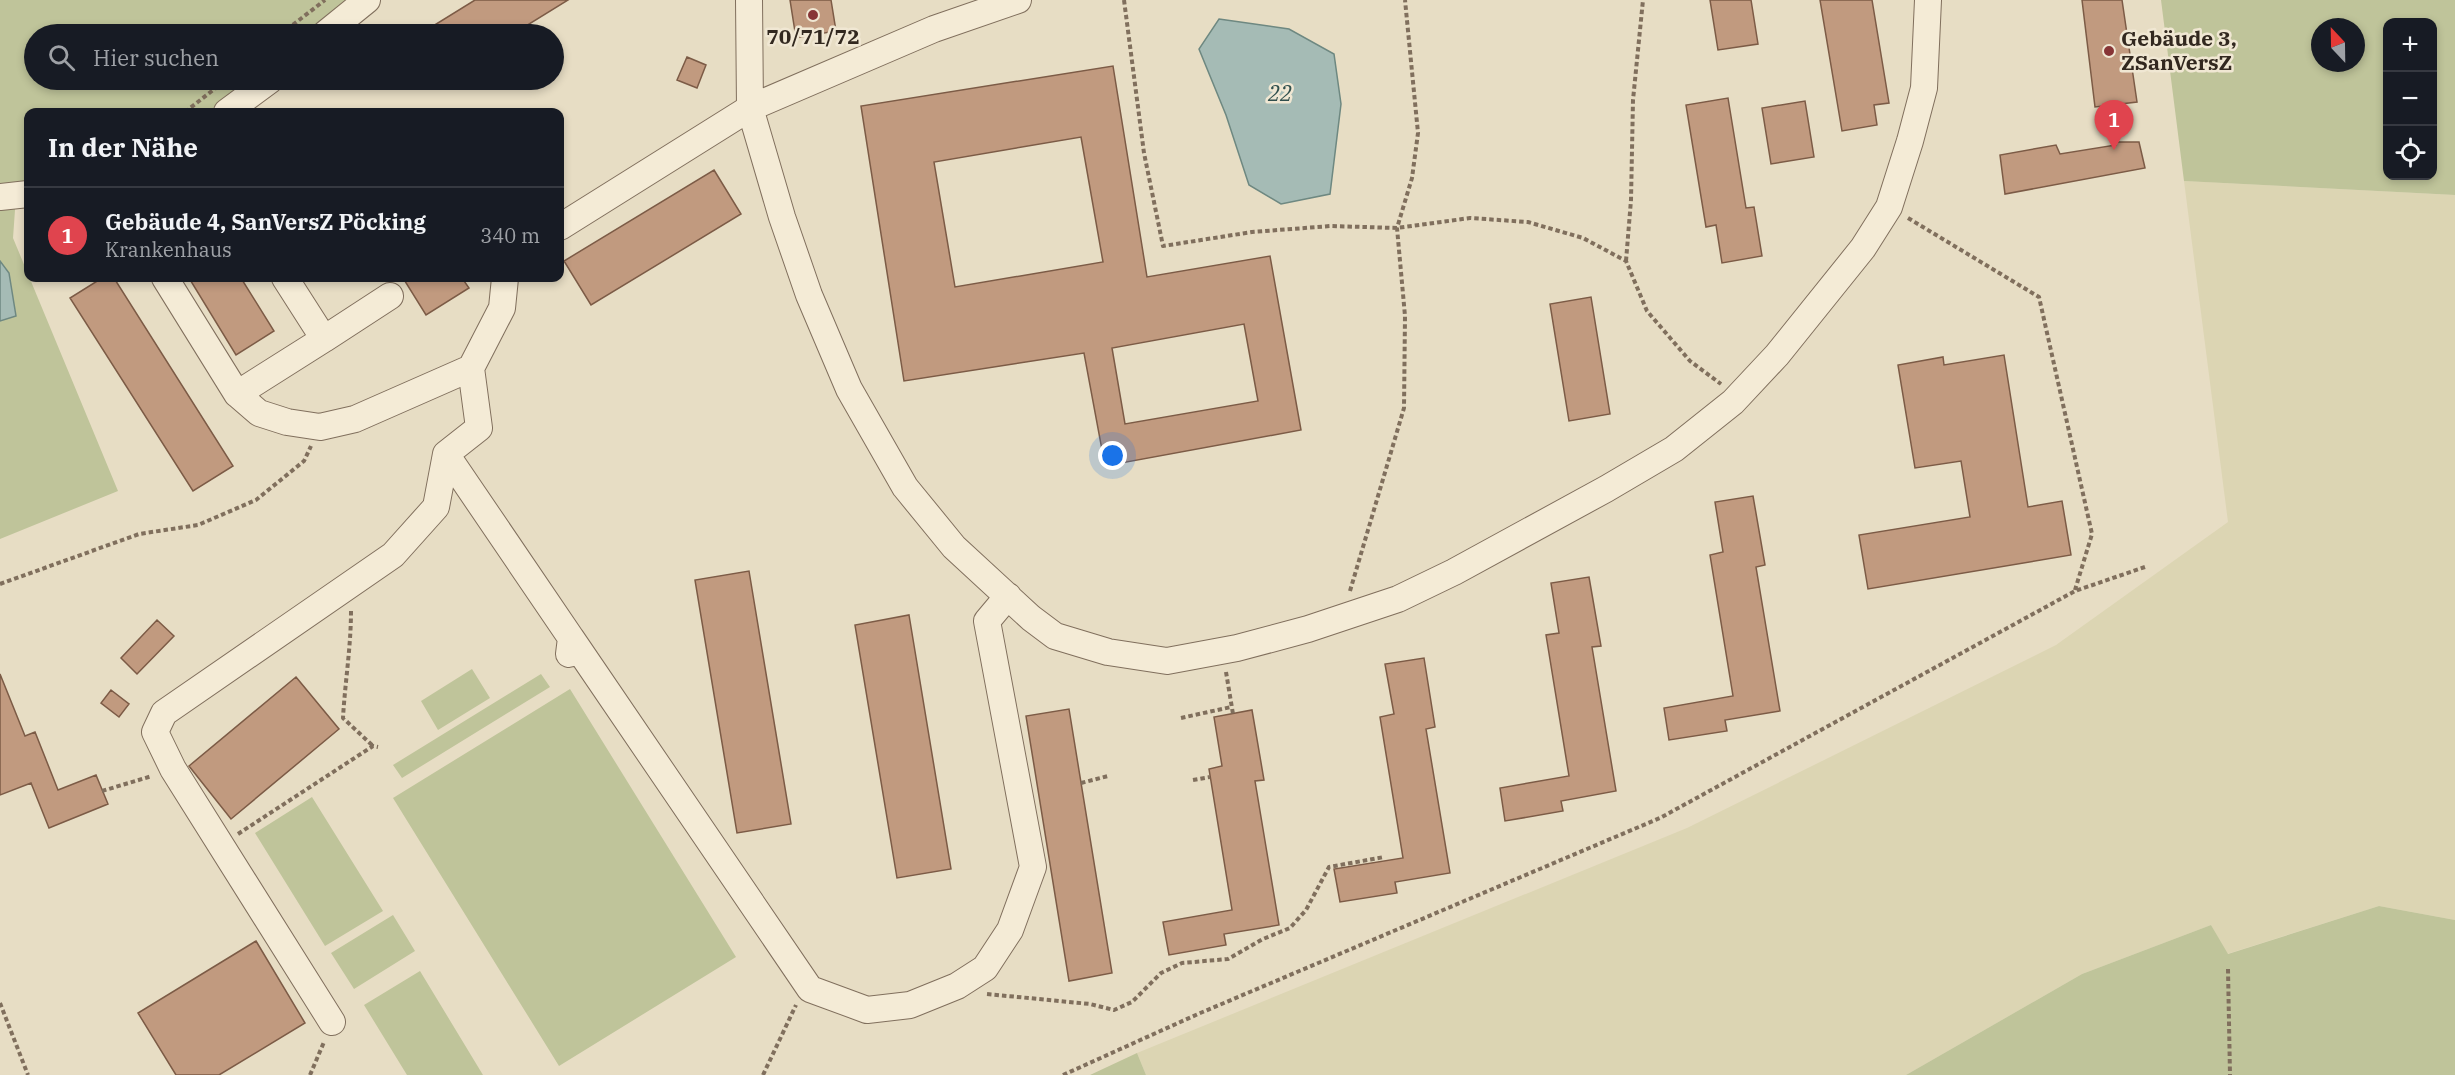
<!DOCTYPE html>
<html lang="de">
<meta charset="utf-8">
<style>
:root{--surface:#171b24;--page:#242831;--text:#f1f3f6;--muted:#9ea1a6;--line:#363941;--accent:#8c9099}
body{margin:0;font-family:"IBM Plex Serif",serif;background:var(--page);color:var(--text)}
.controls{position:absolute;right:18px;top:18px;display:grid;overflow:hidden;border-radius:12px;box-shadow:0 3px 9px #0003}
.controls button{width:54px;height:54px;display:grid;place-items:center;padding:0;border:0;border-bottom:2px solid var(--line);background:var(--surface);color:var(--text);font:30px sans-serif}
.compass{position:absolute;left:2311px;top:18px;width:54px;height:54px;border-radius:50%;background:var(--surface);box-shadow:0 3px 9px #0003;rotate:338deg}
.you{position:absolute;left:1113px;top:456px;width:21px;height:21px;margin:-15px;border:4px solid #fff;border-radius:50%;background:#1a73e8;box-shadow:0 0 0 9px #1a73e833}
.badge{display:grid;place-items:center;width:39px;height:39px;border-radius:50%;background:var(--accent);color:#fff;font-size:20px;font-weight:700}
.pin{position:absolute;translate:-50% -50px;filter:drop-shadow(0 2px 3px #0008)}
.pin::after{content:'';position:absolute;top:32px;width:21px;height:18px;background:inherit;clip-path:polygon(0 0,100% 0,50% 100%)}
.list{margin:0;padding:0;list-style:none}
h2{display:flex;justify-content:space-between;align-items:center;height:78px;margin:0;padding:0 24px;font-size:26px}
h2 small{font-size:20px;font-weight:400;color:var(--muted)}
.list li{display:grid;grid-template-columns:39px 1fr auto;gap:18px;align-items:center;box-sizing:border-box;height:96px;padding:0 24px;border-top:2px solid var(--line)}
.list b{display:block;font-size:22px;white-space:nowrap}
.list p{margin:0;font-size:20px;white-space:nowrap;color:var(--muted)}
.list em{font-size:20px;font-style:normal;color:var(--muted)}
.icon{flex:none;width:33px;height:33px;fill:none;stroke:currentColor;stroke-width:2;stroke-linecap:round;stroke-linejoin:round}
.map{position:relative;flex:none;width:2455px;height:1075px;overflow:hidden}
.search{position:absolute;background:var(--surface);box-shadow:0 3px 9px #0003;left:24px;top:24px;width:540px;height:66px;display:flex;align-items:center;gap:15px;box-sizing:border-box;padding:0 21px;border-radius:33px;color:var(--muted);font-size:22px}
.panel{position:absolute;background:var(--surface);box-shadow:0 3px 9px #0003;left:24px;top:108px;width:540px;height:174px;border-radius:12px}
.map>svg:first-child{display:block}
</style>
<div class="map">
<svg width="2455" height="1075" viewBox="0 0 2455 1075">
<rect width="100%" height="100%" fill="#e7ddc4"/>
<!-- farmland -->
<path fill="#dcd5b3" d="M 2184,181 L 2455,195 L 2455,920 L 2379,906 L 2227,954 L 2211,925 L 2082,974 L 1906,1075 L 1146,1075 L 1137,1053 L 1687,828 L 2056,645 L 2228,522 Z"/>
<!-- green -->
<path fill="#bfc49a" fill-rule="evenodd" d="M 0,0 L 367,0 L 325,34 L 34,34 L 34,80 L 270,80 L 227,112 L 28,112 L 28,194 L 16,196 L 13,238 L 118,491 L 0,539 L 0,321 L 16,315 L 9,273 L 0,261 Z
M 2161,0 L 2455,0 L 2455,195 L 2184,181 ZM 2432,22 L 2432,176 L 2388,176 L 2388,22 ZM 2320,27 L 2356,27 L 2356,63 L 2320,63 Z
M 472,669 L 490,698 L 438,730 L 421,701 Z
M 541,674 L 550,687 L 402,778 L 393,765 Z
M 570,689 L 736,957 L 559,1066 L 393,798 Z
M 312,797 L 383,911 L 325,946 L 255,833 Z
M 2379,906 L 2455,920 L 2455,1075 L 1906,1075 L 2082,974 L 2211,925 L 2228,954 Z
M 393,915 L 415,951 L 354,989 L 331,953 Z
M 420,971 L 483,1075 L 407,1075 L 364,1005 Z
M 1137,1053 L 1146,1075 L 1090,1075 Z"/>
<!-- water -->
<path fill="#a5bbb5" stroke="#6e8881" stroke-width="1.5" d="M 1219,19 L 1289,29 L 1334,54 L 1341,104 L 1330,194 L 1281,204 L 1249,185 L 1226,115 L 1199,49 Z
M 0,261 L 9,273 L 16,316 L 0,321 Z"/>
<!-- building -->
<path fill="#c19a7f" stroke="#7c5b46" stroke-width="1.5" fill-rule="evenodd" d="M 475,0 L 568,0 L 513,34 L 420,34 Z
M 790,0 L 831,0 L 836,31 L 796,38 Z
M 1710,0 L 1751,0 L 1758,44 L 1718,50 Z
M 1820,0 L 1872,0 L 1889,103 L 1874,105 L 1877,125 L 1842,131 Z
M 2082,0 L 2122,0 L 2137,102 L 2095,107 Z
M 687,57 L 706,65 L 697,88 L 677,80 Z
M 1113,66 L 1147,277 L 1270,256 L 1301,430 L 1105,466 L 1084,353 L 904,381 L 861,106 ZM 1081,137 L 1103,262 L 955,287 L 934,162 ZM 1244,324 L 1258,401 L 1125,424 L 1112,348 Z
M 1728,98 L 1746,208 L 1754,207 L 1762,256 L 1722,263 L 1716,225 L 1706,227 L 1686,105 Z
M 1805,101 L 1814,157 L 1771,164 L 1762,108 Z
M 2115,142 L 2139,142 L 2145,168 L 2005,194 L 2000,155 L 2056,145 L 2060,154 L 2116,145 Z
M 714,170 L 741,214 L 591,305 L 564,261 Z
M 102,278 L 114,278 L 233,466 L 193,491 L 70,298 Z
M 189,278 L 241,278 L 274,331 L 236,355 Z
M 403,278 L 462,278 L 469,288 L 426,315 Z
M 1591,297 L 1610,414 L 1569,421 L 1550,304 Z
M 2004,355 L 2028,507 L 2062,501 L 2071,555 L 1868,589 L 1859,535 L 1970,517 L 1961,461 L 1915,468 L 1898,365 L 1943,357 L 1944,365 Z
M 1753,496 L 1765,565 L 1756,567 L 1780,711 L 1725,720 L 1727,731 L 1669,740 L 1664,708 L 1733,696 L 1710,555 L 1723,552 L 1715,502 Z
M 749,571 L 791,824 L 737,833 L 695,580 Z
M 1589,577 L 1601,646 L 1592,647 L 1616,791 L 1561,801 L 1563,811 L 1505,821 L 1500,788 L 1569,776 L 1546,635 L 1559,633 L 1551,583 Z
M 909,615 L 951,869 L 897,878 L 855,625 Z
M 157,620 L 174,636 L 137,674 L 121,658 Z
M 1424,658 L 1435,727 L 1426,729 L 1450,873 L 1395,882 L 1397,893 L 1340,902 L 1334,869 L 1403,858 L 1380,717 L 1394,714 L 1385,664 Z
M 0,674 L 25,736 L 35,732 L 58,790 L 96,775 L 108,804 L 49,828 L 31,783 L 0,795 Z
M 296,677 L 339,729 L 231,819 L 189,766 Z
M 111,690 L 129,704 L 119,717 L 101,703 Z
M 1069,709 L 1112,973 L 1069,981 L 1026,716 Z
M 1252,710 L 1264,780 L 1255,781 L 1279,925 L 1224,934 L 1226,945 L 1169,955 L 1163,922 L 1232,910 L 1209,769 L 1222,766 L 1214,717 Z
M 256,941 L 305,1023 L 219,1075 L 176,1075 L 138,1013 Z"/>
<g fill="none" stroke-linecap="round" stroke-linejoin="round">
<!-- minor casing -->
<g stroke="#806f5d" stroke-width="28">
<path id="minor" d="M 749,0 L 750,108 L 782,217 L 809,295 L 849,389 L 905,487 L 954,547 L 1031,618 L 1055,636 L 1108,652 L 1167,661 L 1237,648 L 1308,629 L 1398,599 L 1454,572 L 1606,489 L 1674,449 L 1733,402 L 1777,355 L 1863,248 L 1889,207 L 1910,141 L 1924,88 L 1928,0
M 325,34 L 367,0
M 227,112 L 270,80
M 0,197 L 28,194
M 560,227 L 750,108 L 934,29 L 1018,0
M 165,278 L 237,394 L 259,413 L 287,422 L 320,427 L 355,419 L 471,368 L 502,308 L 505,278
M 324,339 L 390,296
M 237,394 L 324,339 L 285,278
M 446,454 L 571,638 L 569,654
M 571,638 L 810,989 L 867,1010 L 910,1005 L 957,986 L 985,968 L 1010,930 L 1033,867 L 987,621 L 1008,596
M 332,1022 L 173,769 L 155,732 L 164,713 L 393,555 L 436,507 L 446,454 L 479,428 L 471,368"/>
</g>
<!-- path -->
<path stroke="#806f5d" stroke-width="4" stroke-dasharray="4.5 3" stroke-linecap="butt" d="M 1124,0 L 1144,153 L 1163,246 L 1252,232 L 1331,226 L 1397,228 L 1470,218 L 1528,222 L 1583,238 L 1626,261 L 1647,311 L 1690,361 L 1721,384
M 281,34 L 325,0
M 185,112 L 226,80
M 1908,218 L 2039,297 L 2092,534 L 2075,590
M 1626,261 L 1631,200 L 1633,100 L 1643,0
M 0,584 L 139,534 L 198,525 L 256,500 L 304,461 L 311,446
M 1350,591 L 1404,408 L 1405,316 L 1397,228 L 1412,178 L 1418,133 L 1405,0
M 351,611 C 351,647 345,682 343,718 L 373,746
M 1226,672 L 1233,714
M 1181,718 L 1231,707
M 1193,780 L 1210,777
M 1081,783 L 1108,776
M 102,791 L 152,776
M 238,834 L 373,746 L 378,747
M 2228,969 L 2230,1075
M 987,994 L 1090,1004 L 1114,1010 L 1132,1002 L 1161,973 L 1182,963 L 1228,959 L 1263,939 L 1290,928 L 1306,910 L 1329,867 L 1384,857
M 0,1003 L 28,1075
M 310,1075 L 324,1042
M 763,1075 L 796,1005
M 1063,1075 L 1198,1014 L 1660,818 L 2075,591 L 2145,567"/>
<!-- minor -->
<use href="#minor" stroke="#f4ebd6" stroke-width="26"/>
</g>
<!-- markers -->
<g fill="#873536" stroke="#f0e7d3" stroke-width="2">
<circle cx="813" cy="15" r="6"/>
<circle cx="2109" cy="51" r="6"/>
</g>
<g text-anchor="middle" stroke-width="5" stroke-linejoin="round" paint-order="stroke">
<!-- poi labels -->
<g font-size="21" font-weight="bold" fill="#32281f" stroke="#f0e7d3">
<text x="813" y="44">70/71/72</text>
<text x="2121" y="46" text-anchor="start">Gebäude 3,<tspan x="2121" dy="24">ZSanVersZ</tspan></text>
</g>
<!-- water labels -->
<g font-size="22" font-style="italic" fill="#304f4d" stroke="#f0e7d3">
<text x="1280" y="101">22</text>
</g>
</g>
</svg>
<div class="controls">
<button>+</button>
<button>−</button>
<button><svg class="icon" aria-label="locate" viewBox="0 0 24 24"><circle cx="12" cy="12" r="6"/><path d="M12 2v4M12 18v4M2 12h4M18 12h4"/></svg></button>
</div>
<svg class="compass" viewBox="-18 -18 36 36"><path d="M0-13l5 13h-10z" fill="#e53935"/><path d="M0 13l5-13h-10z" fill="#9ea1a6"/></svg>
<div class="you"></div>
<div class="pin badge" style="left:2114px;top:150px;background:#e0444e">1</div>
<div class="search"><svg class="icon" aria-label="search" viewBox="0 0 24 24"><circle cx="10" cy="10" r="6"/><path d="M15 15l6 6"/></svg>Hier suchen</div>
<section class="panel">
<h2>In der Nähe<small></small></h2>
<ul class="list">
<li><span class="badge" style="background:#e0444e">1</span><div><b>Gebäude 4, SanVersZ Pöcking</b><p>Krankenhaus</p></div><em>340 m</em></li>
</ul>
</section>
</div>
